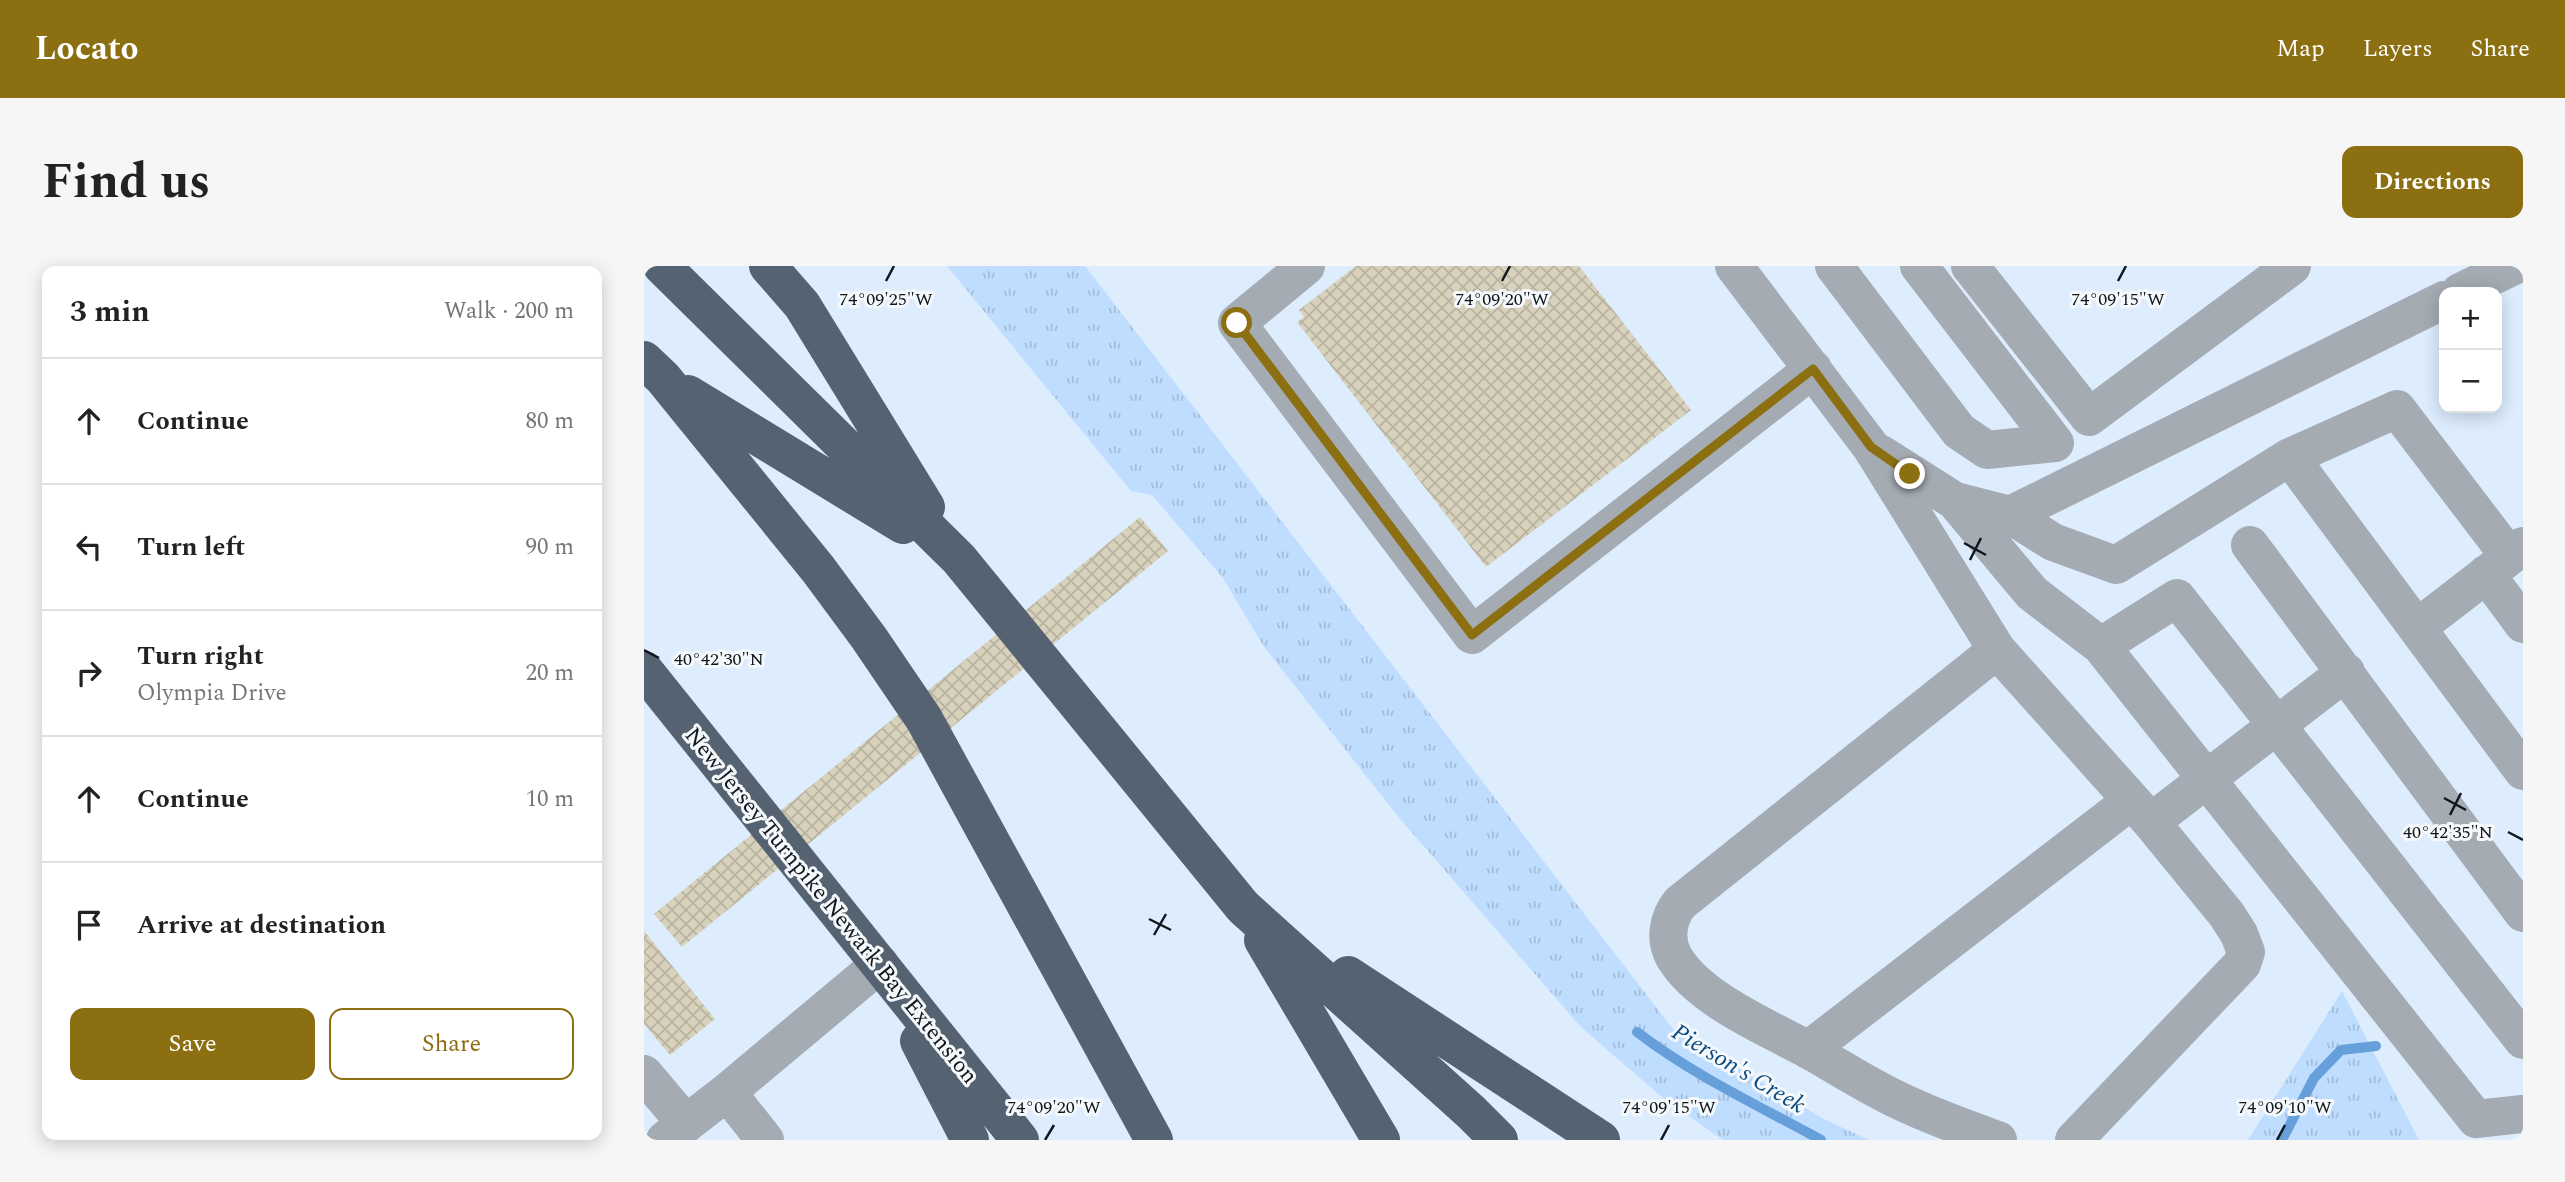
<!DOCTYPE html>
<meta charset="utf-8">
<style>
:root{--surface:#fff;--page:#f6f6f6;--text:#222;--muted:#767676;--line:#e0e0e0;--accent:#8b6f11}
body{margin:0;font-family:Spectral,serif;background:var(--page);color:var(--text)}
.controls{position:absolute;right:21px;top:21px;display:grid;overflow:hidden;border-radius:14px;box-shadow:0 4px 18px #0003}
.controls button{width:63px;height:63px;display:grid;place-items:center;padding:0;border:0;border-bottom:2px solid var(--line);background:var(--surface);color:var(--text);font:35px sans-serif}
.stop{position:absolute;width:21px;height:21px;margin:-16px;border:5px solid #8b6f11;border-radius:50%;background:#fff}
.stop.end{background:#8b6f11;border-color:#fff;box-shadow:0 2px 7px #0008}
.list{margin:0;padding:0;list-style:none}
h2{display:flex;justify-content:space-between;align-items:center;height:91px;margin:0;padding:0 28px;font-size:30px}
h2 small{font-size:23px;font-weight:400;color:var(--muted)}
.list li{display:grid;grid-template-columns:46px 1fr auto;gap:21px;align-items:center;box-sizing:border-box;height:126px;padding:0 28px;border-top:2px solid var(--line)}
.list b{display:block;font-size:26px;white-space:nowrap}
.list p{margin:0;font-size:23px;white-space:nowrap;color:var(--muted)}
.list em{font-size:23px;font-style:normal;color:var(--muted)}
.actions{display:flex;gap:14px;padding:21px 28px}
.actions a{flex:1;padding:16px 0;border:2px solid var(--accent);border-radius:14px;text-align:center;font-size:24px;color:var(--accent)}
.actions .main{background:var(--accent);color:#fff}
.icon{flex:none;width:38px;height:38px;fill:none;stroke:currentColor;stroke-width:2;stroke-linecap:round;stroke-linejoin:round}
.map{position:relative;flex:none;width:1879px;height:874px;overflow:hidden;border-radius:14px}
header{display:flex;align-items:center;gap:42px;box-sizing:border-box;height:98px;padding:0 35px;background:var(--accent);color:#fff}
header strong{font-size:33px}
nav{display:flex;gap:38px;margin-inline-start:auto;font-size:24px}
.intro{display:flex;align-items:center;justify-content:space-between;box-sizing:border-box;height:168px;padding:0 42px}
h1{margin:0;font-size:49px}
.button{padding:18px 32px;border-radius:14px;background:var(--accent);color:#fff;font-size:24px;font-weight:700}
main{display:flex;gap:42px;padding:0 42px}
aside{flex:1;background:var(--surface);border-radius:14px;box-shadow:0 4px 18px #0003}
.map>svg:first-child{display:block}
</style>
<header>
<strong>Locato</strong>
<nav><a>Map</a><a>Layers</a><a>Share</a></nav>
</header>
<div class="intro"><h1>Find us</h1><a class="button">Directions</a></div>
<main>
<aside>
<h2>3 min<small>Walk · 200 m</small></h2>
<ul class="list">
<li><svg class="icon" aria-label="ahead" viewBox="0 0 24 24"><path d="M12 20V5M6 11l6-6 6 6"/></svg><div><b>Continue</b></div><em>80 m</em></li>
<li><svg class="icon" aria-label="left" viewBox="0 0 24 24"><path d="M17 20v-9H6M10 6l-5 5 5 5"/></svg><div><b>Turn left</b></div><em>90 m</em></li>
<li><svg class="icon" aria-label="right" viewBox="0 0 24 24"><path d="M7 20v-9h11M14 6l5 5-5 5"/></svg><div><b>Turn right</b><p>Olympia Drive</p></div><em>20 m</em></li>
<li><svg class="icon" aria-label="ahead" viewBox="0 0 24 24"><path d="M12 20V5M6 11l6-6 6 6"/></svg><div><b>Continue</b></div><em>10 m</em></li>
<li><svg class="icon" aria-label="arrive" viewBox="0 0 24 24"><path d="M6 21V4h12l-3 4 3 4H6"/></svg><div><b>Arrive at destination</b></div></li>
</ul>
<div class="actions"><a class="main">Save</a><a>Share</a></div>
</aside>
<div class="map">
<svg width="1879" height="874" viewBox="0 0 1879 874">
<defs>
<pattern id="grass-tufts" width="24" height="20" patternUnits="userSpaceOnUse" patternTransform="scale(1.75)"><rect width="24" height="20" fill="#bfddfe"/><path d="M3 7l-1-3M5 7V3M7 7l1-3M15 17l-1-3M17 17v-4M19 17l1-3" fill="none" stroke="#a3bdd9"/></pattern>
<pattern id="building-cross-hatch" width="8" height="8" patternUnits="userSpaceOnUse" patternTransform="scale(1.75)"><rect width="8" height="8" fill="#d8d1bc"/><path d="M0 0l8 8M0 8l8-8" fill="none" stroke="#b8b3a1"/></pattern>
</defs>
<rect width="100%" height="100%" fill="#ddedfe"/>
<!-- grass -->
<path fill="url(#grass-tufts)" d="M 303,0 L 441,0 L 1029,763 L 1180,853 L 1225,874 L 1079,874 L 1019,832 L 937,761 L 757,554 L 620,381 L 579,312 L 508,229 L 487,225 Z
M 1698,725 L 1775,874 L 1604,874 Z"/>
<g fill="none" stroke-linecap="round" stroke-linejoin="round">
<!-- stream -->
<path stroke="#669fda" stroke-width="10" d="M 993,766 C 1049,809 1115,840 1177,874
M 1638,874 L 1670,812 L 1697,784 L 1732,780"/>
</g>
<!-- building -->
<path fill="url(#building-cross-hatch)" d="M 712,0 L 935,0 L 1047,144 L 842,301 L 653,56 L 660,51 L 655,44 Z
M 496,251 L 524,285 L 38,681 L 10,648 Z
M 0,665 L 71,753 L 26,789 L 0,758 Z"/>
<g fill="none" stroke-linecap="round" stroke-linejoin="round">
<!-- minor -->
<path stroke="#a4abb2" stroke-width="38" d="M 662,0 L 593,57 L 828,369 L 1169,103
M 1090,0 L 1227,181 L 1353,384 L 1507,556 L 1583,649 L 1595,668 L 1602,686 L 1598,698 L 1430,874
M 1190,0 L 1315,165 L 1343,184 L 1411,177 L 1275,0
M 1326,0 L 1445,151 L 1648,0
M 1816,26 L 1870,0
M 1237,188 L 1311,235 L 1366,249 L 1800,34
M 1646,191 L 1879,505
M 1311,235 L 1388,327 L 1457,380 L 1832,853 L 1879,848
M 1366,249 L 1409,276 L 1472,299 L 1646,191 L 1753,143 L 1865,290
M 1606,279 L 1879,647
M 1842,308 L 1879,358
M 1774,361 L 1879,280
M 1457,380 L 1533,332 L 1879,774
M 1353,384 L 1036,637 C 1024,652 1020,673 1030,691 C 1054,732 1120,760 1161,782 C 1192,799 1222,819 1254,834 C 1286,850 1321,862 1354,874
M 1507,556 L 1702,406
M 1164,784 L 1487,535
M 0,808 L 42,858
M 83,826 L 121,874
M 21,874 L 83,826 L 236,698"/>
<!-- highway -->
<path stroke="#556271" stroke-width="38" d="M 18,0 L 315,293 L 599,641 L 827,846 L 855,874
M 124,0 L 158,39 L 282,241
M 0,94 L 19,112 L 174,303 L 225,372 L 280,453 L 510,874
M 44,128 L 259,259
M 0,404 L 376,874
M 619,674 L 737,874
M 704,709 L 957,874
M 275,775 L 326,874"/>
</g>
<g fill="none" stroke-linecap="round" stroke-linejoin="round">
<!-- route -->
<path stroke="#8b6f11" stroke-width="9" d="M 593,57 L 828,369 L 1169,103 L 1227,181 L 1266,208"/>
</g>
<!-- ticks -->
<path fill="none" stroke="#11171c" stroke-width="2.5" d="M 242,15 L 250,0M 858,15 L 866,0M 1474,15 L 1482,0M 1320,277 L 1342,289M 1326,294 L 1337,272M 0,384 L 15,392M 1800,532 L 1822,544M 1806,549 L 1817,527M 1864,566 L 1879,574M 505,653 L 527,664M 510,669 L 522,648M 401,874 L 410,859M 1017,874 L 1025,859M 1633,874 L 1641,859"/>
<g text-anchor="middle" stroke-width="6" stroke-linejoin="round" paint-order="stroke">
<!-- street labels -->
<g font-size="23" fill="#11171c" stroke="#f5f9fc">
<text transform="translate(188 639) rotate(51)" y="8">New Jersey Turnpike Newark Bay Extension</text>
</g>
<!-- water labels -->
<g font-size="24" font-style="italic" fill="#0a4a80" stroke="#f5f9fc">
<text transform="translate(1095 802) rotate(31)" y="8">Pierson's Creek</text>
</g>
</g>
<g font-size="18" text-anchor="middle" fill="#11171c" stroke="#f5f9fc" stroke-width="6" stroke-linejoin="round" paint-order="stroke">
<text x="242" y="39">74°09'25"W</text>
<text x="858" y="39">74°09'20"W</text>
<text x="1474" y="39">74°09'15"W</text>
<text x="75" y="399">40°42'30"N</text>
<text x="1804" y="572">40°42'35"N</text>
<text x="410" y="847">74°09'20"W</text>
<text x="1025" y="847">74°09'15"W</text>
<text x="1641" y="847">74°09'10"W</text>
</g>
</svg>
<div class="controls">
<button>+</button>
<button>−</button>
</div>
<div class="stop" style="left:593px;top:57px"></div>
<div class="stop end" style="left:1266px;top:208px"></div>
</div>
</main>
